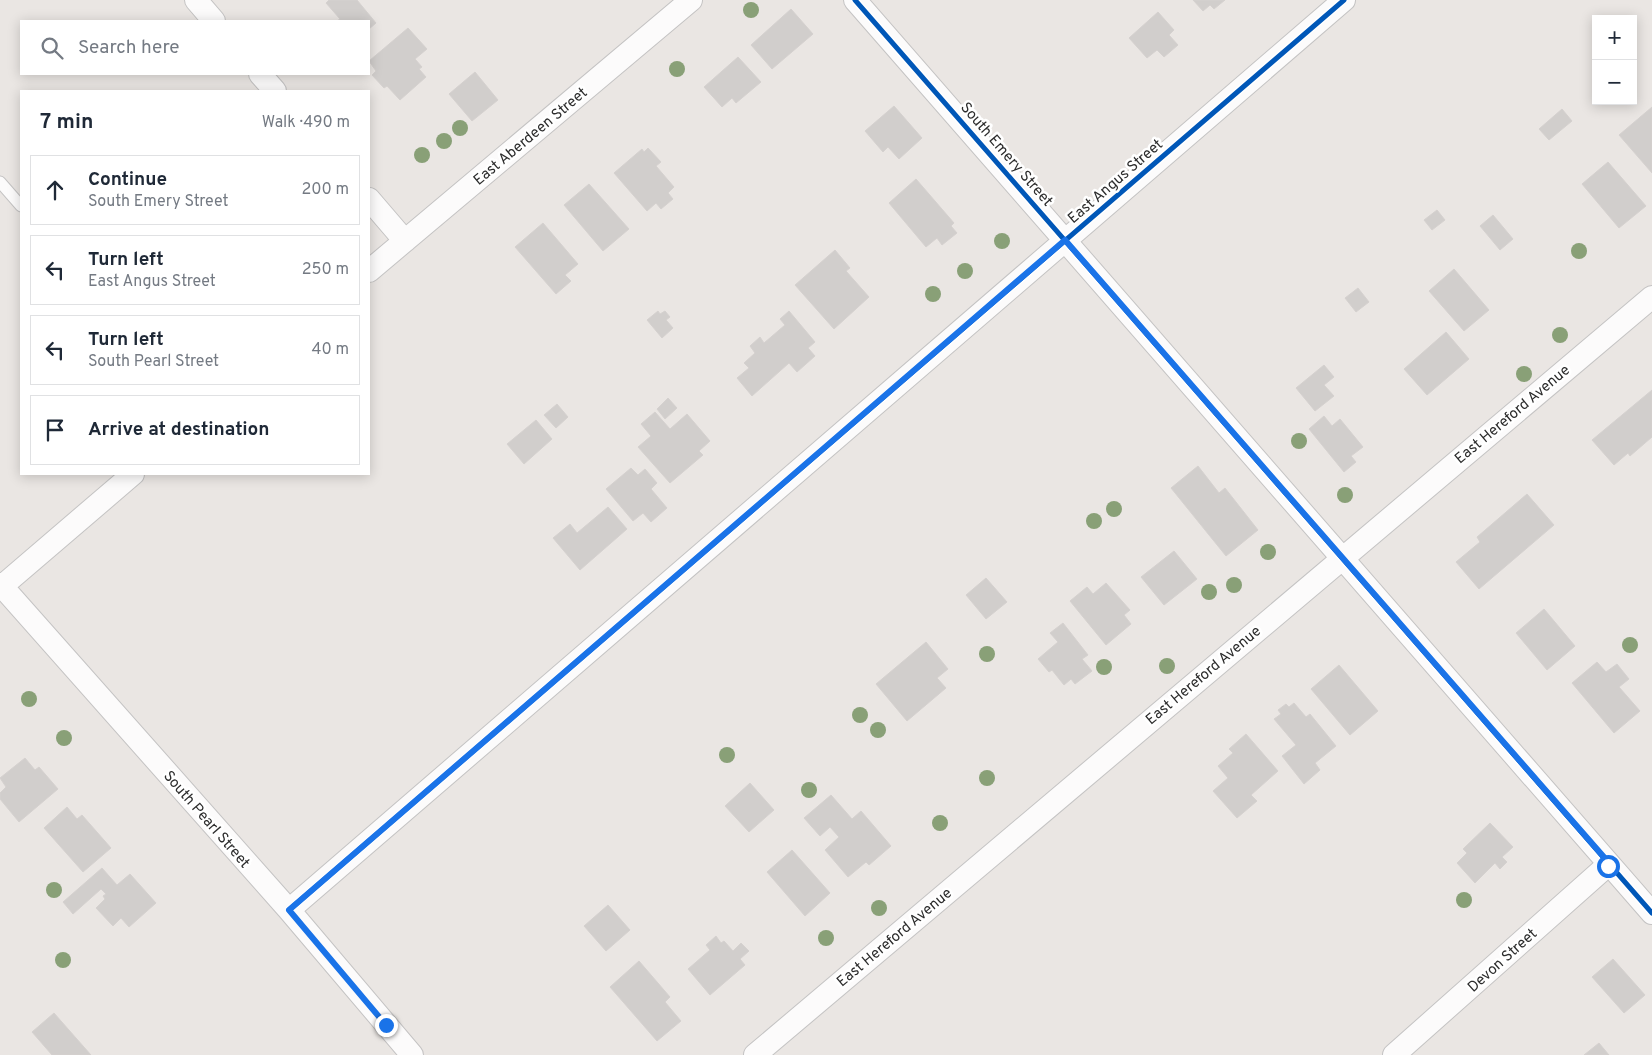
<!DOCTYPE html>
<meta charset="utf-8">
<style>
:root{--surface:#fff;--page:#f2f2f3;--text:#1f2937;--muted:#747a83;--line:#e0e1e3}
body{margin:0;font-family:Overpass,sans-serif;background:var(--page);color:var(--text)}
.controls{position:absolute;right:15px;top:15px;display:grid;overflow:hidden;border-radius:0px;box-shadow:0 2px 12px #0003}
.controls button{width:45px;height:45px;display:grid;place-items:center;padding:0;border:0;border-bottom:1px solid var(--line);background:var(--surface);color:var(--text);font:25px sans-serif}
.stop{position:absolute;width:15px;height:15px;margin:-11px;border:4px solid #1a73e8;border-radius:50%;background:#fff}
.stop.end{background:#1a73e8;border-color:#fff;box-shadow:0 1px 5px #0008}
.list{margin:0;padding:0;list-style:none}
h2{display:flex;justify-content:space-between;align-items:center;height:65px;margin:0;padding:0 20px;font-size:21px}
h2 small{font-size:16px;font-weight:400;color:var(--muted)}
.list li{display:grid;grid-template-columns:32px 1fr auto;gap:15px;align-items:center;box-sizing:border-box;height:70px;margin:0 10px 10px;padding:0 10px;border:1px solid var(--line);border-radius:0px}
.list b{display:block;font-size:19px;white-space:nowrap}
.list p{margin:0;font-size:16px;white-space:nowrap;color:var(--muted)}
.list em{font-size:16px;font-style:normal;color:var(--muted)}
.icon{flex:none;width:28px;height:28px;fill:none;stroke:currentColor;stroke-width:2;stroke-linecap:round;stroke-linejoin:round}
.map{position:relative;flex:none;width:1652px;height:1055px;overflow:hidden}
.search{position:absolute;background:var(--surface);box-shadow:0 2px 12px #0003;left:20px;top:20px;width:350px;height:55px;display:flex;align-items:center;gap:12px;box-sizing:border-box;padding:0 18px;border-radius:0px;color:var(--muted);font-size:19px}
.panel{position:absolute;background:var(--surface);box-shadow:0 2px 12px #0003;left:20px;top:90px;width:350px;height:385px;border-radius:0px}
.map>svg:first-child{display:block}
</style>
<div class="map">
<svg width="1652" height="1055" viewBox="0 0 1652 1055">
<rect width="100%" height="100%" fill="#eae6e3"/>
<!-- building -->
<path fill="#d1cecc" stroke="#d5d1cf" d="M 329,0 L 357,0 L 376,23 L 369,29 L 369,21 L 337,21 L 340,19 L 326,3 Z
M 1193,0 L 1225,0 L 1214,9 L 1210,5 L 1203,11 Z
M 791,9 L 813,34 L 772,69 L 751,45 Z
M 1158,12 L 1174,30 L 1169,35 L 1178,45 L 1164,57 L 1157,50 L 1147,58 L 1129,38 Z
M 408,28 L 427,49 L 415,59 L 422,67 L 419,69 L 426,77 L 400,100 L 387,86 L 384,88 L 372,75 L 376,71 L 369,61 Z
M 738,57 L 761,82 L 736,103 L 732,98 L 722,107 L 704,87 Z
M 475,72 L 498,100 L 472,121 L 449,94 Z
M 894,106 L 922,138 L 899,159 L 888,147 L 883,152 L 865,131 Z
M 1652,107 L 1652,173 L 1619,135 Z
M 1562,109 L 1572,121 L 1549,140 L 1539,129 Z
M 648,148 L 661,162 L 656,166 L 674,187 L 668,193 L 673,199 L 661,209 L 656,203 L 647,211 L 614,173 L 642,149 L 644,152 Z
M 1608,162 L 1646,206 L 1619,228 L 1582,184 Z
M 916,179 L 954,223 L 951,226 L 957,233 L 942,245 L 937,238 L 926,247 L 889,203 Z
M 589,184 L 629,229 L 603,251 L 564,205 Z
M 1437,210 L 1445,220 L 1432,230 L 1424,220 Z
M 1493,215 L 1513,239 L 1500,250 L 1480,226 Z
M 543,223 L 578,264 L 565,275 L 571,281 L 556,294 L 515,247 Z
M 835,250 L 850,268 L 846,271 L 869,297 L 834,329 L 795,285 Z
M 1454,269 L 1489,310 L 1464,331 L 1429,291 Z
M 1358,288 L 1369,302 L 1356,312 L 1345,298 Z
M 658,311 L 660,314 L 665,311 L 670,317 L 666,320 L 673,328 L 662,338 L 647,320 Z
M 789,311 L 815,342 L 808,348 L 815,356 L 797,372 L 789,363 L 752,396 L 737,378 L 749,368 L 744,363 L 755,353 L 750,346 L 760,337 L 764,343 L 785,325 L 780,319 Z
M 1446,332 L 1469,359 L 1427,395 L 1404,369 Z
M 1324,365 L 1334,377 L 1324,385 L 1334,396 L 1315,411 L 1296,388 Z
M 1652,390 L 1652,437 L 1630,456 L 1628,453 L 1614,465 L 1592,440 Z
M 668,398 L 677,408 L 665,419 L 657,409 Z
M 557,404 L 568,417 L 556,428 L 544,415 Z
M 655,412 L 670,429 L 687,414 L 710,441 L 699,451 L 703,455 L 670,483 L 638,447 L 651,436 L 641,424 Z
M 1324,416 L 1332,426 L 1340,419 L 1363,447 L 1351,456 L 1356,462 L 1344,472 L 1309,429 Z
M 536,420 L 552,439 L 524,464 L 507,444 Z
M 1198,466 L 1219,493 L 1225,488 L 1258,530 L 1226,556 L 1171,488 Z
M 631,468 L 638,475 L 645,469 L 657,483 L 651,489 L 667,508 L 651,522 L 643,513 L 633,521 L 606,489 Z
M 1527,494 L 1554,525 L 1479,589 L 1456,562 L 1480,542 L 1477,537 Z
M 608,507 L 627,529 L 580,570 L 553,538 L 570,524 L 577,533 Z
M 1174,551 L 1197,579 L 1164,605 L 1141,577 Z
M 986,578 L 1007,602 L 986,619 L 966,595 Z
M 1106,583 L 1130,610 L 1124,615 L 1131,624 L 1106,645 L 1070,601 L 1087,587 L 1093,594 Z
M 1544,609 L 1575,646 L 1547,670 L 1516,633 Z
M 1063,623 L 1088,655 L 1082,659 L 1092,671 L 1075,684 L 1071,679 L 1064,685 L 1052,670 L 1049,672 L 1038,659 L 1058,642 L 1050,633 Z
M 926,642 L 948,669 L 937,678 L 946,688 L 907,721 L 876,684 Z
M 1597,662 L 1606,672 L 1617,664 L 1629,679 L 1619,687 L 1640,711 L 1614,733 L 1572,683 Z
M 1339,665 L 1378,711 L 1350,735 L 1311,689 Z
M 1294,703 L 1306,717 L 1310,714 L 1336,746 L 1315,763 L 1320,770 L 1304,784 L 1282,756 L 1296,745 L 1274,719 L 1281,714 L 1278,710 L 1286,704 L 1289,707 Z
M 1246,734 L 1278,771 L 1251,795 L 1257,801 L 1237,818 L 1213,791 L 1228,778 L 1218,766 L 1233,753 L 1229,749 Z
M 25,758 L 35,770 L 39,767 L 58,789 L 19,822 L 0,799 L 0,793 L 6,787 L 0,778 Z
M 750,783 L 774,810 L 749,832 L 725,806 Z
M 831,795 L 852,819 L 861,811 L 891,846 L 869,865 L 866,862 L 848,877 L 825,850 L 839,837 L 830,827 L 820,836 L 804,818 Z
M 67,807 L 77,819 L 82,815 L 111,848 L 83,872 L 44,828 Z
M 1490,823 L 1513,847 L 1502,857 L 1507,862 L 1500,869 L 1495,863 L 1475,883 L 1457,863 L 1467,853 L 1463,849 Z
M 792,850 L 830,893 L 805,916 L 767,872 Z
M 102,868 L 117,885 L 130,874 L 156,903 L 129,927 L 121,918 L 113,926 L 96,908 L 105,899 L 103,896 L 106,894 L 101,889 L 73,914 L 63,902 Z
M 608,905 L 630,930 L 606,951 L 584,926 Z
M 716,936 L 721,943 L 724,941 L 733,951 L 741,943 L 749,951 L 740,959 L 745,965 L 710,995 L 688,969 L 710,950 L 706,945 Z
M 1613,959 L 1645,995 L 1624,1013 L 1592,977 Z
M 639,961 L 670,997 L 665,1002 L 681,1021 L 657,1041 L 610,987 Z
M 54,1013 L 91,1055 L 52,1055 L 32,1032 Z
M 1599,1043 L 1609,1055 L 1584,1055 Z"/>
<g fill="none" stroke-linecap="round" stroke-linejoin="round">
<!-- lane casing -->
<g stroke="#c4c3c3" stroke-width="13">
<path id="lane" d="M 0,182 L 21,206"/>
</g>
<!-- street casing -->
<g stroke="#c4c3c3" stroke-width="24">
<path id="street" d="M 196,0 L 214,21
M 855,0 L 1652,913
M 260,74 L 275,91
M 369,199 L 405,241
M 369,271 L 691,0
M 0,584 L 289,910 L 412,1055
M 0,588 L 133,474
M 289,910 L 1344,0
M 755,1055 L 1652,297
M 1394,1055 L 1609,864"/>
</g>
<!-- lane -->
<use href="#lane" stroke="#fcfbfb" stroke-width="11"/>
<!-- street -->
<use href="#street" stroke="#fcfbfb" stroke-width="22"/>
<!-- cycleway casing -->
<g stroke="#fff" stroke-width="8">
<path id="cycleway" d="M 855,0 L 1652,913
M 289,910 L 1344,0"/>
</g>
<!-- cycleway -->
<use href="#cycleway" stroke="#0057b8" stroke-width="5"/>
</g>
<!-- trees -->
<g fill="#89a077">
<circle cx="751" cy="10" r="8"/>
<circle cx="677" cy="69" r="8"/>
<circle cx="460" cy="128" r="8"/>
<circle cx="444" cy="141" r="8"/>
<circle cx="422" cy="155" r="8"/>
<circle cx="1002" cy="241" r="8"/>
<circle cx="1579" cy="251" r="8"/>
<circle cx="965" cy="271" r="8"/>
<circle cx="933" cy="294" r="8"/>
<circle cx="1560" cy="335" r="8"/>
<circle cx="1524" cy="374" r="8"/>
<circle cx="1299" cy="441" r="8"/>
<circle cx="1345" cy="495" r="8"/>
<circle cx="1114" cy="509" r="8"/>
<circle cx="1094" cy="521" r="8"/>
<circle cx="1268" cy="552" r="8"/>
<circle cx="1234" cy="585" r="8"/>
<circle cx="1209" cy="592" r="8"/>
<circle cx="1630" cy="645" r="8"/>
<circle cx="987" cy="654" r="8"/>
<circle cx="1167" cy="666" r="8"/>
<circle cx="1104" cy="667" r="8"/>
<circle cx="29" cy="699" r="8"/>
<circle cx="860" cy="715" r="8"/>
<circle cx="878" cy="730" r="8"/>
<circle cx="64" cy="738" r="8"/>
<circle cx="727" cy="755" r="8"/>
<circle cx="987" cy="778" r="8"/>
<circle cx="809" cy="790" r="8"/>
<circle cx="940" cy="823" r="8"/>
<circle cx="54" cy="890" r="8"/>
<circle cx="1464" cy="900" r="8"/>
<circle cx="879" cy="908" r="8"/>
<circle cx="826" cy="938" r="8"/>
<circle cx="63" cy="960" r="8"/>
</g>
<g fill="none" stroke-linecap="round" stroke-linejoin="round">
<!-- route -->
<path stroke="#1a73e8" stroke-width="6" d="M 386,1025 L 289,910 L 1065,240 L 1610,864 L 1608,866"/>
</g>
<g text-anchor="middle" stroke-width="5" stroke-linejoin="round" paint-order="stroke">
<!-- street labels -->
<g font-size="15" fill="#2c2c2c" stroke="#fff">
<text transform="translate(530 136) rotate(-40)" y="5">East Aberdeen Street</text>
<text transform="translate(1007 154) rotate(49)" y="5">South Emery Street</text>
<text transform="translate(1115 181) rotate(-41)" y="5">East Angus Street</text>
<text transform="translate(1512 414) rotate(-40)" y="5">East Hereford Avenue</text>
<text transform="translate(1203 675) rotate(-40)" y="5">East Hereford Avenue</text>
<text transform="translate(207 819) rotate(49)" y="5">South Pearl Street</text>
<text transform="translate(894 937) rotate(-40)" y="5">East Hereford Avenue</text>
<text transform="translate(1502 960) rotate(-42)" y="5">Devon Street</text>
</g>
</g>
</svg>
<div class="controls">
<button>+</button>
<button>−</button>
</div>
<div class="stop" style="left:1608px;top:866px"></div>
<div class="stop end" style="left:386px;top:1025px"></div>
<div class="search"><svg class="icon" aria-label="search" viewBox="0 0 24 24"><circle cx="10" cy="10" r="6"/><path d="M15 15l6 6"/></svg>Search here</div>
<section class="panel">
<h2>7 min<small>Walk · 490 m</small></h2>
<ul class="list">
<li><svg class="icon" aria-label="ahead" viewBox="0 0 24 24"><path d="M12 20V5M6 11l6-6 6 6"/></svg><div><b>Continue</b><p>South Emery Street</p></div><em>200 m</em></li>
<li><svg class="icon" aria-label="left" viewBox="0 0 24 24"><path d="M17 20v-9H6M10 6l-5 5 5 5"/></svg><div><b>Turn left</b><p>East Angus Street</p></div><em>250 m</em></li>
<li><svg class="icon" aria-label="left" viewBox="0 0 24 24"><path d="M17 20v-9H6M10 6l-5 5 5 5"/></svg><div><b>Turn left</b><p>South Pearl Street</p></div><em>40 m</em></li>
<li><svg class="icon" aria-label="arrive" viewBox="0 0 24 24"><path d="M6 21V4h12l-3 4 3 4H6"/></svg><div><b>Arrive at destination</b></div></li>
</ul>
</section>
</div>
